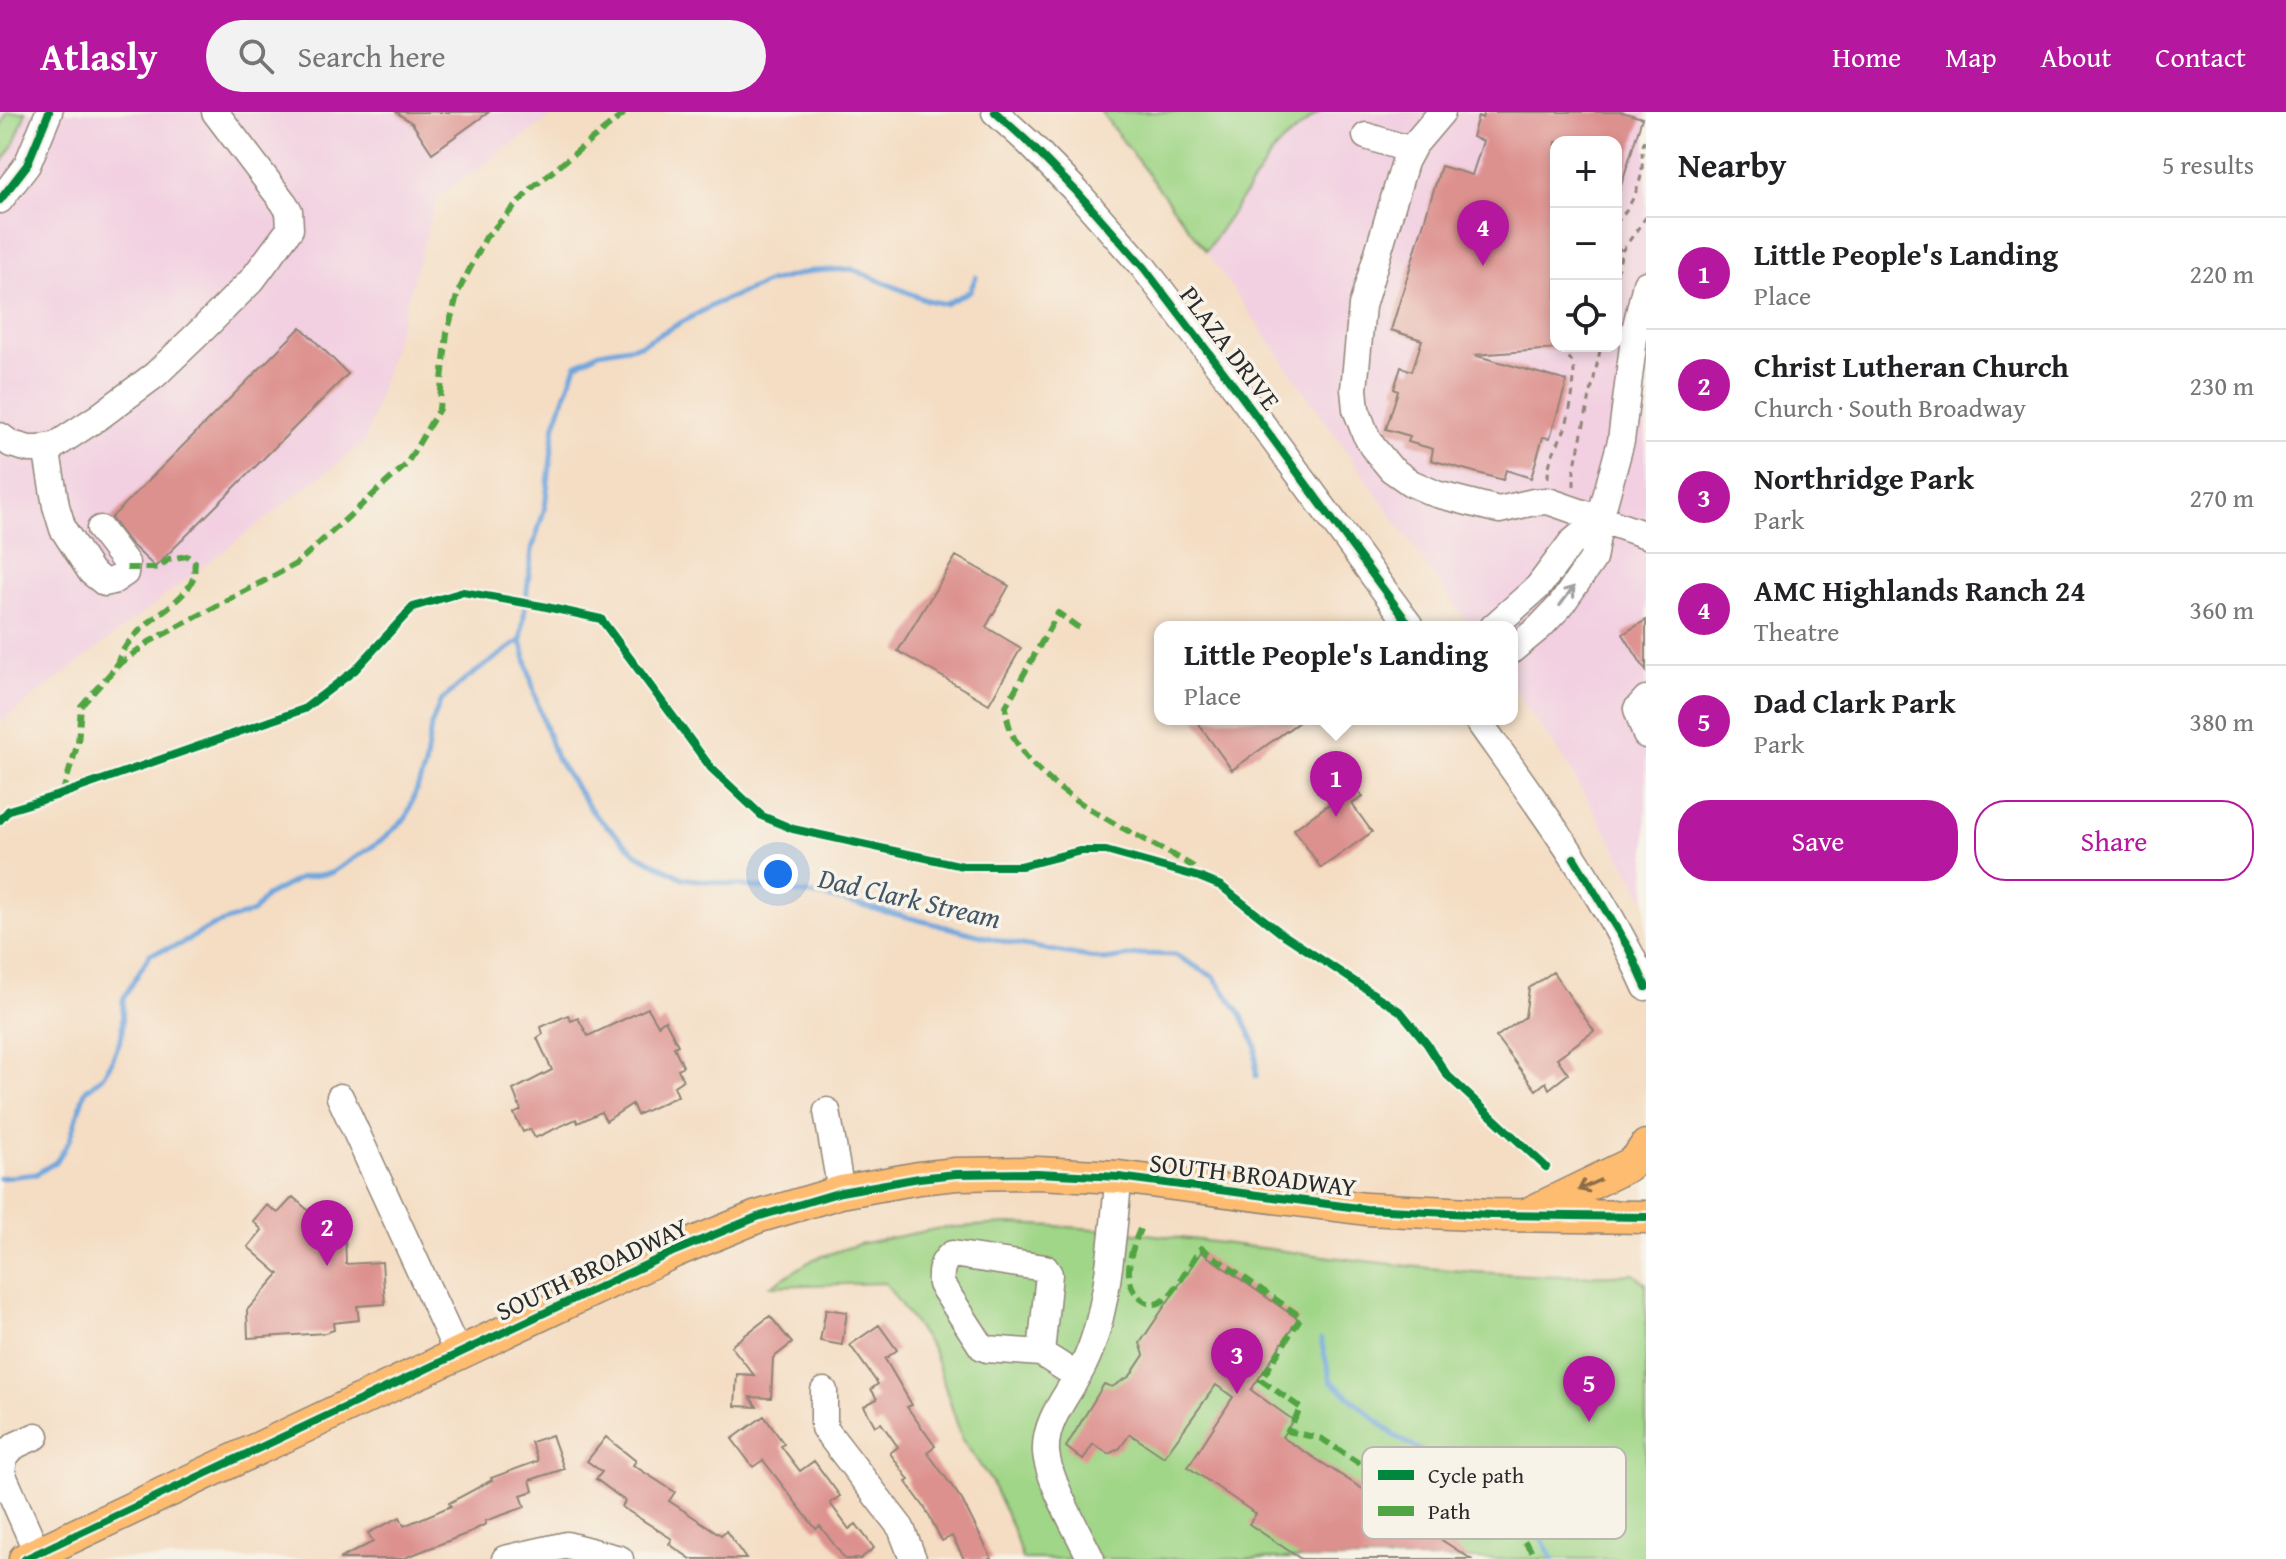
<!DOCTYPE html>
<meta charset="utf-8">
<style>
:root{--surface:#fff;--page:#f2f2f2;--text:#202124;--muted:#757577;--line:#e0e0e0;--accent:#b5179e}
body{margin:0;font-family:"Gentium Book Plus",serif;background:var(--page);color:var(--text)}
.controls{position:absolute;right:24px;top:24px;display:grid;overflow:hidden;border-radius:16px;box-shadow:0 4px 12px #0003}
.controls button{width:72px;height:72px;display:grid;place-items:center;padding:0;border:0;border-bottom:2px solid var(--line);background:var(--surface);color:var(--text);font:40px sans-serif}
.you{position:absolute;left:778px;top:762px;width:28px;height:28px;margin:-20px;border:6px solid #fff;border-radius:50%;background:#1a73e8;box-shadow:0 0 0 12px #1a73e833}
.badge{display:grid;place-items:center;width:52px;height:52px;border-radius:50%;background:var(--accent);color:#fff;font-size:26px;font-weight:700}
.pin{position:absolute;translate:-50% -66px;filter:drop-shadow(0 2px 4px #0008)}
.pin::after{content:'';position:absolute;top:42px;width:28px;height:24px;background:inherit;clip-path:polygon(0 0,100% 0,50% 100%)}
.popup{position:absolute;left:1154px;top:509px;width:364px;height:104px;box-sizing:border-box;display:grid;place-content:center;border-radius:16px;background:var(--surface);filter:drop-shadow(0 2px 6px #0005);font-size:26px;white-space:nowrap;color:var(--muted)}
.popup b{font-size:30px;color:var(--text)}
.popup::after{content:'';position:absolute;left:50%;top:100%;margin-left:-16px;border:16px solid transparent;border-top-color:var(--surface)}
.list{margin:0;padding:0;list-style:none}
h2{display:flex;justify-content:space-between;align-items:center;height:104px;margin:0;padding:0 32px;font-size:34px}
h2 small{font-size:26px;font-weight:400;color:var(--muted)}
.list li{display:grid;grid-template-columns:52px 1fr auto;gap:24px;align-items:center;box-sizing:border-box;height:112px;padding:0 32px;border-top:2px solid var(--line)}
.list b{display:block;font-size:30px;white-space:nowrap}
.list p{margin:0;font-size:26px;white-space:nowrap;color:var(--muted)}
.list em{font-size:26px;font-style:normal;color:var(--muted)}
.actions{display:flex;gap:16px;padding:24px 32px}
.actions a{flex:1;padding:18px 0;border:2px solid var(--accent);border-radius:32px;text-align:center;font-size:28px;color:var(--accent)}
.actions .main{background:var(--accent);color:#fff}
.icon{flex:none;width:44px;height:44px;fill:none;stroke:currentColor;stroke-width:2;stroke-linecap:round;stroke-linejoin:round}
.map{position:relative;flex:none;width:1646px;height:1447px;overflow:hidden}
header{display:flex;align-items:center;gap:48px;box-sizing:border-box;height:112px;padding:0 40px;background:var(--accent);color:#fff}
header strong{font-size:38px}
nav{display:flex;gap:44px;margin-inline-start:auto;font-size:28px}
.search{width:560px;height:72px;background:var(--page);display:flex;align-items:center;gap:20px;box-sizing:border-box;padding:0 28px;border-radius:44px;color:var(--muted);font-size:30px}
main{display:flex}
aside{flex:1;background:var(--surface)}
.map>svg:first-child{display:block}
</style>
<header>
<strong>Atlasly</strong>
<div class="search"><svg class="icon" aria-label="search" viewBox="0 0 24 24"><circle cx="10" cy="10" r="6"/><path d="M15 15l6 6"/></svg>Search here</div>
<nav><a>Home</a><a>Map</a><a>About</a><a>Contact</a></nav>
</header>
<main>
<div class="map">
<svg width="1646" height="1447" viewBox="0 0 1646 1447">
<rect width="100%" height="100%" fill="#f7f3e8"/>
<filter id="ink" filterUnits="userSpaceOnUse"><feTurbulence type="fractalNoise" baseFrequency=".0125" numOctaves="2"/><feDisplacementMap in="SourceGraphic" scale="16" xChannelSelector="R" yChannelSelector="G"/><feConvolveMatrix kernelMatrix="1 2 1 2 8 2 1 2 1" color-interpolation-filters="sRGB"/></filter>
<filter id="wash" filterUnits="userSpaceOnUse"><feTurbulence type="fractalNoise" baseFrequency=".006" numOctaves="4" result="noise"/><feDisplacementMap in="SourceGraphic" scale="32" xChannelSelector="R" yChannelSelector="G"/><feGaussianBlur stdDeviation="1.8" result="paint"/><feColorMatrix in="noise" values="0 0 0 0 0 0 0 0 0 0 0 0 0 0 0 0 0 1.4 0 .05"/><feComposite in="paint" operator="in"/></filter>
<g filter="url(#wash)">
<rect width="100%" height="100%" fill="#f4ddc3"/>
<!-- built -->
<path fill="#f2cfe1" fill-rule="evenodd" d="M 0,0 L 557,0 L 437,86 L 365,330 L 0,611 Z
M 1319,0 L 1646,0 L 1646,789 L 1567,652 L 1512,575 L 1512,515 L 1470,515 L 1206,139 L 1276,36 ZM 1556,30 L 1616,30 L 1616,234 L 1556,234 Z"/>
<!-- green -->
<path fill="#a0d687" stroke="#668059" stroke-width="2" d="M 7,0 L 26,0 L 13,34 L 0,54 L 0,17 Z
M 1101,0 L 1319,0 L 1276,36 L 1206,139 Z
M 1008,1112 C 1218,1118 1423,1174 1634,1162 L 1646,1172 L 1646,1447 L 1022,1447 L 1014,1420 L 991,1369 L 962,1327 L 933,1238 L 885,1171 L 771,1174 L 814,1147 L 859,1132 L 941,1116 Z"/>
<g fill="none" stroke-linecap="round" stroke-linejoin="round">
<!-- stream -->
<path stroke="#6fa6dd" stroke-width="5" d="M 521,528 L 536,587 L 556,646 L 594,702 L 637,742 L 683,766 L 823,784 L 1006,830 L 1105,848 L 1144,842 L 1175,843 L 1214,865 L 1241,902 L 1256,934 L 1256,964
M 0,1066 L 36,1062 L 56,1050 L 70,1028 L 85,979 L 102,965 L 111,951 L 122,923 L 123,887 L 150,842 L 179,833 L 212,814 L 253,800 L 266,784 L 300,766 L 331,761 L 381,729 L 406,706 L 425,655 L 431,614 L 440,590 L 466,567 L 521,528 L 532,438 L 545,395 L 555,312 L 576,253 L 599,240 L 640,233 L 717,191 L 769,170 L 812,159 L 852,157 L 926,188 L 945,192 L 970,179 L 976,165
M 1321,1228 L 1331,1269 L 1395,1324 L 1495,1381 L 1537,1419 L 1553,1447"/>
</g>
<g id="blocks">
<!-- building -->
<path fill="#dd918e" d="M 396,0 L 489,0 L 432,41 L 412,11 Z
M 1484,0 L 1622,0 L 1642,6 L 1619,80 L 1616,79 L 1616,30 L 1556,30 L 1556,237 L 1474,243 L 1567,269 L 1550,326 L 1543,325 L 1531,366 L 1506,358 L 1503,368 L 1431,348 L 1433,337 L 1408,330 L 1410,324 L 1386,317 L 1398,279 L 1394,277 L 1401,255 L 1412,259 L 1422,228 L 1391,218 L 1441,54 L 1472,63 L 1483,29 L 1472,25 L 1478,4 L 1482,6 Z
M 301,215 L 348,262 L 155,455 L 131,432 L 111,406 Z
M 956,444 L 1009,474 L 986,515 L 1021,536 L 989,592 L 898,539 Z
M 1646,508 L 1646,559 L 1623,522 Z
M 1195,607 L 1303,607 L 1232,658 Z
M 1355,674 L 1363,685 L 1352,692 L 1372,720 L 1321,756 L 1294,717 Z
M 1553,860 L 1594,919 L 1557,946 L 1568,962 L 1549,977 L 1546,970 L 1536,978 L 1496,925 L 1525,905 L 1529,876 Z
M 648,896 L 658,913 L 665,908 L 678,933 L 674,935 L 683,954 L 678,957 L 683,968 L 674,974 L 678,984 L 637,1003 L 632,992 L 606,1009 L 601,1000 L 578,1011 L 576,1007 L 535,1026 L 530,1017 L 523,1020 L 514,1002 L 521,998 L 513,978 L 552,958 L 537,926 L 543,922 L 541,915 L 568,903 L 571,909 L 578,906 L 588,924 Z
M 293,1085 L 318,1107 L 320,1125 L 345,1123 L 346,1152 L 382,1150 L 385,1192 L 357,1194 L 359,1208 L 333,1211 L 334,1218 L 325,1221 L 248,1226 L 247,1198 L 279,1162 L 248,1135 L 262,1118 L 253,1109 L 267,1093 L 278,1101 Z
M 1201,1140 L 1298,1207 L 1251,1278 L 1293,1308 L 1282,1325 L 1471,1447 L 1301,1447 L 1249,1412 L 1256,1402 L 1188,1355 L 1233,1285 L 1216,1273 L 1164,1345 L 1130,1322 L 1120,1336 L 1109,1342 L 1093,1332 L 1083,1348 L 1066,1335 L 1104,1272 L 1112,1275 L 1130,1264 L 1144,1243 L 1140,1231 Z
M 826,1197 L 847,1200 L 842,1233 L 820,1229 Z
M 770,1204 L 792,1231 L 773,1246 L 771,1286 L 750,1285 L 757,1295 L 735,1294 L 737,1262 L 754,1263 L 731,1234 Z
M 879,1213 L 897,1238 L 885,1247 L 912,1293 L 907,1295 L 935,1334 L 927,1340 L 962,1388 L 992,1447 L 964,1447 L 952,1424 L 942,1429 L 925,1396 L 906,1370 L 909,1368 L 890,1341 L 898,1335 L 881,1311 L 875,1314 L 864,1294 L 877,1287 L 871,1277 L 878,1272 L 850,1233 Z
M 764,1304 L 784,1332 L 781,1334 L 800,1359 L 814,1349 L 840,1384 L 830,1391 L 849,1417 L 856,1412 L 874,1436 L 860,1447 L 845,1447 L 820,1414 L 816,1417 L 763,1348 L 753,1355 L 732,1327 Z
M 552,1323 L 564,1357 L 530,1368 L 533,1379 L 521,1383 L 525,1395 L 485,1409 L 486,1412 L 466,1422 L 402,1447 L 339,1447 L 373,1430 L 368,1421 L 400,1405 L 404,1414 L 451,1394 L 449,1391 L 492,1368 L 491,1366 L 538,1349 L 531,1330 Z
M 606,1325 L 636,1349 L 633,1353 L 675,1380 L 669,1389 L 721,1423 L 726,1419 L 746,1447 L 691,1447 L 669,1432 L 672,1427 L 622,1395 L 625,1389 L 596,1367 L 602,1360 L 587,1349 Z"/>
</g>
</g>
<g filter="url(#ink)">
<use href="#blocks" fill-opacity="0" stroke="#908477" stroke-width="2"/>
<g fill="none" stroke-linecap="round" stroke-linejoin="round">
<!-- minor casing -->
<g stroke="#908477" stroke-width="29">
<path id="minor" d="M 995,0 L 1029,31 L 1077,80 L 1144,156 L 1237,278 L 1411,515
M 1442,0 L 1414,33 L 1405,50 L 1362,194 L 1354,277 L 1356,297 L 1365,321 L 1372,334 L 1391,357 L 1411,371 L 1436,382 L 1499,398 L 1534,390 L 1548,389 L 1646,423
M 1366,24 L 1411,38
M 0,88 L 27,53 L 49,0
M 0,324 L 11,332 L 29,337 L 41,337 L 56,333 L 100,304 L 155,263 L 203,217 L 252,168 L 290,117 L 289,99 L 284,91 L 215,0
M 46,335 L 56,394 L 63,417 L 91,460 L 105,471 L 113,469 L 125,461 L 126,451 L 100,417
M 1493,515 L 1538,475 L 1571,431 L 1600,407
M 1512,538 L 1540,515 L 1561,493 L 1593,447 L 1600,407 L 1621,329 L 1635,218 L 1646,172
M 1646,587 L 1637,597 L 1646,623
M 1477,607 C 1538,693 1603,779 1646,875
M 340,985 L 458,1242
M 827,999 L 841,1080
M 1041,1241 L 1049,1162 L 1045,1156 L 952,1142 C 941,1150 940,1160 941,1172 L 982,1235 L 987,1237 L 1041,1241 L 1077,1264
M 824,1279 L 824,1316 L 901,1416 L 913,1447
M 36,1324 L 16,1333 L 4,1344 L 2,1361 L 40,1447
M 505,1447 L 567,1433 L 620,1447
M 1091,1447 C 1078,1420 1048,1368 1046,1340 C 1044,1307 1071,1280 1084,1252 C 1109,1202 1112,1121 1119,1065"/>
</g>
<!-- major casing -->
<g stroke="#908477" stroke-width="35">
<path id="major" d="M 1532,1100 L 1627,1054 L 1637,1047 L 1646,1034
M 25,1447 L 675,1139 L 757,1105 L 841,1080 L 919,1066 L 956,1062 L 1037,1061 L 1119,1065 L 1366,1097 L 1492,1103 L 1646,1105"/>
</g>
<!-- path -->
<path stroke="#908477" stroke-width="3" stroke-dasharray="6 6" stroke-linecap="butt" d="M 1616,111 C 1629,97 1639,78 1642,58 C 1643,46 1640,36 1646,26
M 1616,135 L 1622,139 L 1616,166
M 1622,139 L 1646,105
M 1548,366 C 1548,347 1556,336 1564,319 C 1569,307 1578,262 1572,250 C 1570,246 1563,240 1559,236
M 1574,374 L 1574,358 L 1601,234"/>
<!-- minor -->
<use href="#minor" stroke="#fff" stroke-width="26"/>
<!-- major -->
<use href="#major" stroke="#fdbc70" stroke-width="32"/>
<!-- quiet -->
<path stroke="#51a443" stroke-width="6" stroke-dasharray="12 6" stroke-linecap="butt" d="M 1079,516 L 1058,501 L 1006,594 C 1007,672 1141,721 1197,757
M 116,555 C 127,511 188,494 194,463 C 195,459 194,455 195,450 L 187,444 L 169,447 L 158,456 L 126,456
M 62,682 L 78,631 L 81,594 L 116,555 L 149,530 L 296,452 L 406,353 L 439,297 L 447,221 L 458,180 L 486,125 L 533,75 L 626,0
M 1140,1117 C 1131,1139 1120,1169 1141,1187 C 1148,1193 1156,1194 1164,1188 C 1176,1181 1191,1149 1201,1136 L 1301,1205 L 1261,1268 L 1301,1296 L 1288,1319 L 1322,1327 L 1382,1366 L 1432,1391 L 1466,1395 L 1502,1408 L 1521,1424 L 1537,1447"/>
<!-- cycleway casing -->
<g stroke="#f7f3e8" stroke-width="13">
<path id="cycleway" d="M 995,0 L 1029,31 L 1077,80 L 1144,156 L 1237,278 L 1411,515
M 0,88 L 27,53 L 49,0
M 0,708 L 9,698 L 62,682 L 304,597 L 355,558 L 413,495 L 463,480 L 542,494 L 601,507 L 711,656 L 762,704 L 793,717 L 963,754 L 1021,754 L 1080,739 L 1106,739 L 1199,765 L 1221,774 L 1281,821 L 1401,900 L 1427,932 L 1447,963 L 1546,1055
M 1574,746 L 1629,837 L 1646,875
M 25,1447 L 675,1139 L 757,1105 L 841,1080 L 919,1066 L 956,1062 L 1037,1061 L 1119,1065 L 1366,1097 L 1492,1103 L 1646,1105"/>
</g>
<!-- cycleway -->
<use href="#cycleway" stroke="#00873e" stroke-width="8"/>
</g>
<!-- one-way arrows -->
<defs><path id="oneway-shaft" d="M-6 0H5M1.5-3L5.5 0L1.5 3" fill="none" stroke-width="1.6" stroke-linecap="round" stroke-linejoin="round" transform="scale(2)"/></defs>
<use stroke="#a0a0a0" href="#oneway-shaft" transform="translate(1567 484) rotate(-53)"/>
<use stroke="#8a6c4a" href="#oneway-shaft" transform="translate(1589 1073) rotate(155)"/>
</g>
<g text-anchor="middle" stroke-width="7" stroke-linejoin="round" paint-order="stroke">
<!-- street labels -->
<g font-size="26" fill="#2b2b2b" stroke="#f7f3e8">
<text transform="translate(1230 236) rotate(53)" y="9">PLAZA DRIVE</text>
<text transform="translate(1253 1063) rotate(7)" y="9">SOUTH BROADWAY</text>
<text transform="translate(592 1157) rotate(-25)" y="9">SOUTH BROADWAY</text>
</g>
<!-- water labels -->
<g font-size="28" font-style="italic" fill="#435669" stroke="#f7f3e8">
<text transform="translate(910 786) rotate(13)" y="10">Dad Clark Stream</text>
</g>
</g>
<!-- legend -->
<rect x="1362" y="1335" width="264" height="92" rx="12" fill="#f7f3e8" stroke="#bab7af" stroke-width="2"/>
<rect x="1378" y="1358" width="36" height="10" fill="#00873e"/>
<rect x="1378" y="1394" width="36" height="10" fill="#51a443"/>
<g font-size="22" fill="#2b2b2b">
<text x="1428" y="1371">Cycle path</text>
<text x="1428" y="1407">Path</text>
</g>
</svg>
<div class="controls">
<button>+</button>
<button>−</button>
<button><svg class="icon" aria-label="locate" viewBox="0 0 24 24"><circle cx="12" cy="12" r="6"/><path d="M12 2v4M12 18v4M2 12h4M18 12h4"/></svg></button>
</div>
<div class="you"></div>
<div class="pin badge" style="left:1336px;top:705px">1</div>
<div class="popup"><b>Little People's Landing</b>Place</div>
<div class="pin badge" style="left:327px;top:1154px">2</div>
<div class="pin badge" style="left:1237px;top:1282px">3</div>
<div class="pin badge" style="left:1483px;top:154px">4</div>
<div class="pin badge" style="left:1589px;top:1310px">5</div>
</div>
<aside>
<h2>Nearby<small>5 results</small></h2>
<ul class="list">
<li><span class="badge">1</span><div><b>Little People's Landing</b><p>Place</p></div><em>220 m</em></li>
<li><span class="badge">2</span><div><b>Christ Lutheran Church</b><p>Church · South Broadway</p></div><em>230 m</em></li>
<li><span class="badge">3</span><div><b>Northridge Park</b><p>Park</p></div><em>270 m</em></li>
<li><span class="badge">4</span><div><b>AMC Highlands Ranch 24</b><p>Theatre</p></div><em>360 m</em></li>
<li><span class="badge">5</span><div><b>Dad Clark Park</b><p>Park</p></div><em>380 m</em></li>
</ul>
<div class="actions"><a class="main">Save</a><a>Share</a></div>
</aside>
</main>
